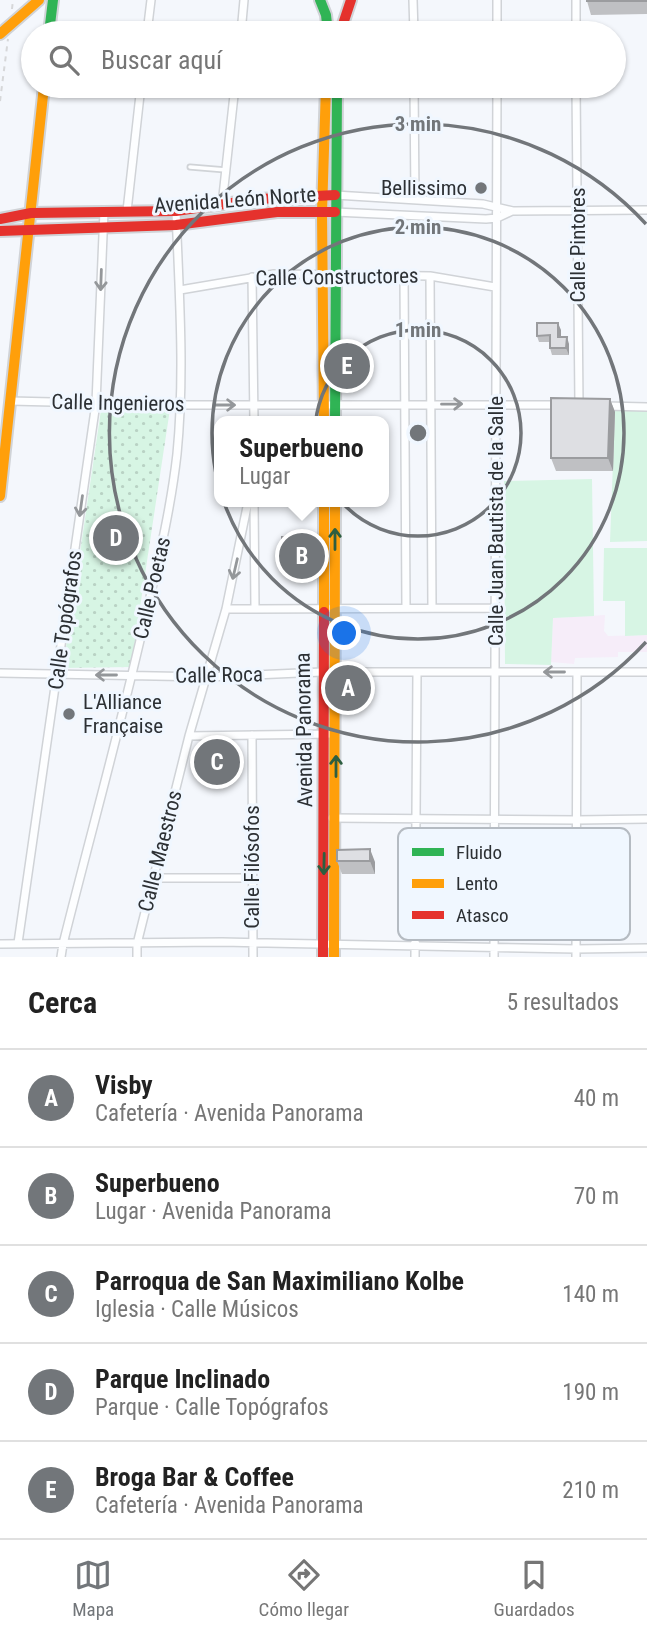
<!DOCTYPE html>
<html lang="es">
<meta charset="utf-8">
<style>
:root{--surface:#fff;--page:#f6f6f6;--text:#222;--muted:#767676;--line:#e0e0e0;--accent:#72767a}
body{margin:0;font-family:"Roboto Condensed",sans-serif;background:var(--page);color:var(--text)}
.you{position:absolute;left:345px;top:634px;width:24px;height:24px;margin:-18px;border:5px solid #fff;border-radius:50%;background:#1a73e8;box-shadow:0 0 0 10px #1a73e833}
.badge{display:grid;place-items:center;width:46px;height:46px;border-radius:50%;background:var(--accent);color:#fff;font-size:23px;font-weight:700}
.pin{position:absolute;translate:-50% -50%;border:4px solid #fff;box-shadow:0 2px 7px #0006}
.popup{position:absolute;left:214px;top:416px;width:175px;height:91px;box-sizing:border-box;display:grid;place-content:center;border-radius:14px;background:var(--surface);filter:drop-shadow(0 2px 5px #0005);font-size:23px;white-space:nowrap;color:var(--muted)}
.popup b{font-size:26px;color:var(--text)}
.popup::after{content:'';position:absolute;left:50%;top:100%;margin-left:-14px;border:14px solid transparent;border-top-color:var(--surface)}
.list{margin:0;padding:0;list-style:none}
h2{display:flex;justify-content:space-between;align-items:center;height:91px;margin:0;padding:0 28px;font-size:30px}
h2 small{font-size:23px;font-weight:400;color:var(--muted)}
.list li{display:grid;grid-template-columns:46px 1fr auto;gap:21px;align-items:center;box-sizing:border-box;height:98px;padding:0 28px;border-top:2px solid var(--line)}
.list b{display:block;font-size:26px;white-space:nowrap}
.list p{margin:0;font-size:23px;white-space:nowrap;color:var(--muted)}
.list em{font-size:23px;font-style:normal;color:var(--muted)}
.icon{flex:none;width:38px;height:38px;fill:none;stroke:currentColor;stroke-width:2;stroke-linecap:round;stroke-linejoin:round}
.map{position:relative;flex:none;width:647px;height:957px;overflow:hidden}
.search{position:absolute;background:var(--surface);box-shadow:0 2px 5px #0004;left:21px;right:21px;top:21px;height:77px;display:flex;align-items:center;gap:18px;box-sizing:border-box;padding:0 24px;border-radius:38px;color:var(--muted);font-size:26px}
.sheet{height:581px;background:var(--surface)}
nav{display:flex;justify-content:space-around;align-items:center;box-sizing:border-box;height:98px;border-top:2px solid var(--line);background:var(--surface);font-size:19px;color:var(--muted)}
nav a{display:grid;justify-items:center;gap:4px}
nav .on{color:var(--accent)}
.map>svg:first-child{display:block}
</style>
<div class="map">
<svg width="647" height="957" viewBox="0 0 647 957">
<defs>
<pattern id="park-dots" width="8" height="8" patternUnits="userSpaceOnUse" patternTransform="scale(1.75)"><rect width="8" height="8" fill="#d7f5e4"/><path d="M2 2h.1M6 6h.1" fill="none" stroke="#b9d2c4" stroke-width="1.8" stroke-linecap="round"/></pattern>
</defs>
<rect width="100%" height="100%" fill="#f4f7fc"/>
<!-- education -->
<path fill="#f6edf9" d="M 605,615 L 604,631 L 608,636 L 647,635 L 647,652 L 618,652 L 618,657 L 575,658 L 574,664 L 551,662 L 553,618 Z"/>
<!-- park -->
<path fill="url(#park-dots)" d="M 170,409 L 131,667 L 63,668 L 101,410 Z"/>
<!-- garden -->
<path fill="#d7f5e4" d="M 615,409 L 647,409 L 647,541 L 610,542 Z
M 592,479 L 594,616 L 553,618 L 551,665 L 505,664 L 504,481 Z
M 604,548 L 647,548 L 647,635 L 625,636 L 625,601 L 603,601 Z"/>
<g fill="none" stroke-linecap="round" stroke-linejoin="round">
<!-- lane casing -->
<g stroke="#d0d3d7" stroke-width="7">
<path id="lane" d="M 190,167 L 226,170"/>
</g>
<!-- street casing -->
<g stroke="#d0d3d7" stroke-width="10">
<path id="street" d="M 413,0 L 414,33
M 497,0 L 497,33
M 576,0 L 576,33
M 147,33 L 151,0
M 241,33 L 244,0
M 414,86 L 415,199
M 576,86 L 579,405
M 335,195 L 483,204 L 513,211 L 647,210
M 222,205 L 235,86
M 127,211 L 141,86
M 335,212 L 486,219 L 497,218 L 512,211
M 404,275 L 406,608
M 430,276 L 432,607
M 252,277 L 254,421
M 180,290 L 274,274 L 430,276 L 495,287
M 10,401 L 180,405 L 558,405
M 605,406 L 647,407
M 254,502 L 255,608
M 226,609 L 495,608
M 0,673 L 207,677 L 322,672 L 647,672
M 252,735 L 253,957
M 189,736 L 335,734
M 332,818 L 577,820 L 647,819
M 154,878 L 252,878
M 18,943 L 96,403 L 104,211
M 0,944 L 222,942 L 576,949 L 647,948
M 61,957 L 63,944 C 91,832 122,722 147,610 C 159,558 171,507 177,454 C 185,373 179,292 176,211
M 137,957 L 137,944 L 189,736 L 226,609 L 248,502
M 415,957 L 417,673
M 494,957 L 497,86
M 576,957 L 577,672"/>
</g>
<!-- fast casing -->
<g stroke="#d0d3d7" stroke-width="14">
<path id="fast" d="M 320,0 L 326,15 L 328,33
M 49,33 L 53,0
M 335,421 L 337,86"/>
</g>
<!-- slow casing -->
<g stroke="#d0d3d7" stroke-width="14">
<path id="slow" d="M 0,34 L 39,0
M 324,421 L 322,212 L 326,86
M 0,496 L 44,86
M 324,612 L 324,502
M 334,957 L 335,502"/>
</g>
<!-- jam casing -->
<g stroke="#d0d3d7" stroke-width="14">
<path id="jam" d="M 340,33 L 351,0
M 0,219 L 31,213 L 176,211 L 259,199 L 335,195
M 0,231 L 176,225 L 277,212 L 335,212
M 323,957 L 324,612"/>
</g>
<!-- path -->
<path stroke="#d6d7d9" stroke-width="2" stroke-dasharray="5 5" stroke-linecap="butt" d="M 12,9 L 13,0
M 0,101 L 8,39"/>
<!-- lane -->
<use href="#lane" stroke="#fdfeff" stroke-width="3.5"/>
<!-- street -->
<use href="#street" stroke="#fdfeff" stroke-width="7"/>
<!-- fast -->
<use href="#fast" stroke="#30b455" stroke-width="10"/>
<!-- slow -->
<use href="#slow" stroke="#ff9f0a" stroke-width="10"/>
<!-- jam -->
<use href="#jam" stroke="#e5322d" stroke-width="10"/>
</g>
<!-- wall -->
<path fill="#bfc0c3" d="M 647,0 L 647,14 L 591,15 L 587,1 Z
M 561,330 L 561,337 L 569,344 L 569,355 L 552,355 L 550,348 L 550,342 L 539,342 L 537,336 Z
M 610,399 L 615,412 L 613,471 L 556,471 L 551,458 Z
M 312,540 L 316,550 L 316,563 L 285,562 L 282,552 Z
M 337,850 L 375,862 L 375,874 L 342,874 L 337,861 Z"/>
<!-- shaded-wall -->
<path fill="#9b9c9f" d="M 558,323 L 561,330 L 561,344 L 558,337 Z
M 567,337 L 569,344 L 569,355 L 566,348 Z
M 610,399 L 615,412 L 613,471 L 608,458 Z
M 312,540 L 316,550 L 316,563 L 312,553 Z
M 370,849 L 375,862 L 375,874 L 370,861 Z"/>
<!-- building -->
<path fill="#dedfe3" stroke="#9b9c9f" stroke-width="2" d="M 587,0 L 647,0 L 647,1 L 587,1 Z
M 537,323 L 558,323 L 558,337 L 567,337 L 566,348 L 550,348 L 550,335 L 537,336 Z
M 551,398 L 610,399 L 608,458 L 551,458 Z
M 282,537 L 312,540 L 312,553 L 282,552 Z
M 370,849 L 370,861 L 337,861 L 337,850 Z"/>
<!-- one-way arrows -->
<defs><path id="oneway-shaft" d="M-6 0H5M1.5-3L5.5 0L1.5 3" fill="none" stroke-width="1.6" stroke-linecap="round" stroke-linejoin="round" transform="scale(1.75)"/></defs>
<g stroke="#94979a">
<use href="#oneway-shaft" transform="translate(101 280) rotate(92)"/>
<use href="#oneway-shaft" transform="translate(452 404) rotate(-1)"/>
<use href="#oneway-shaft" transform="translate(225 405)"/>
<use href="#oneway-shaft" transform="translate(81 506) rotate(98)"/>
<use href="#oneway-shaft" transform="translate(235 569) rotate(103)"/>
<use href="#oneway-shaft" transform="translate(554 672) rotate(-180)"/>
<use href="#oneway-shaft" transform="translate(106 675) rotate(180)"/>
</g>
<g stroke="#2d5e40">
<use href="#oneway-shaft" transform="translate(335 539) rotate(-90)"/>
<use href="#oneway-shaft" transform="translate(336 766) rotate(-90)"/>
<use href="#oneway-shaft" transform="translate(324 864) rotate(91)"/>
</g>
<!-- distance rings -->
<g fill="none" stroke="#72767a" stroke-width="3.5">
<circle cx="418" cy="433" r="103"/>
<circle cx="418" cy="433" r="206"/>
<path d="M646 642A309 309 0 1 1 646 224"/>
</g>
<!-- markers -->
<g fill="#72767a" stroke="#f0f7ff" stroke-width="2.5">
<circle cx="481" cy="188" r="7"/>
<circle cx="69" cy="714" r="7"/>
</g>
<g text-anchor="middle" stroke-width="6" stroke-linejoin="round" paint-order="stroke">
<!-- poi labels -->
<g font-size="21" fill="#2c3034" stroke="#f0f7ff" text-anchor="end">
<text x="467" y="195">Bellissimo</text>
<text x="83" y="709" text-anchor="start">L'Alliance<tspan x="83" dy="24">Française</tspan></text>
</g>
<!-- street labels -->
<g font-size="21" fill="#2c3034" stroke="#f0f7ff">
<text transform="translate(235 200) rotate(-4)" y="7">Avenida León Norte</text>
<text transform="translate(578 245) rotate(-90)" y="7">Calle Pintores</text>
<text transform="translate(337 277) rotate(-1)" y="7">Calle Constructores</text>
<text transform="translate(118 403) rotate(1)" y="7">Calle Ingenieros</text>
<text transform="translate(496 521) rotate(-90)" y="7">Calle Juan Bautista de la Salle</text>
<text transform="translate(152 588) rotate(-77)" y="7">Calle Poetas</text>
<text transform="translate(65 620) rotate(-82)" y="7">Calle Topógrafos</text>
<text transform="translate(219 675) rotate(-1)" y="7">Calle Roca</text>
<text transform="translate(304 730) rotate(-91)" y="7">Avenida Panorama</text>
<text transform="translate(160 851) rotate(-76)" y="7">Calle Maestros</text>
<text transform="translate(252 867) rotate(-90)" y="7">Calle Filósofos</text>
</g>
</g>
<!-- legend -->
<rect x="398" y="828" width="232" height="112" rx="10" fill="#f0f7ff" stroke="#b5bbc2" stroke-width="2"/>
<rect x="412" y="848" width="32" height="8" fill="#30b455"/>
<rect x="412" y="879" width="32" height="9" fill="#ff9f0a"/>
<rect x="412" y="911" width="32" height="8" fill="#e5322d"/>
<g font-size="19" fill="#2c3034">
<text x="456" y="859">Fluido</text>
<text x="456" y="890">Lento</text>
<text x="456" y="922">Atasco</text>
</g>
<circle cx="418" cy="433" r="10" fill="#72767a" stroke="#f0f7ff" stroke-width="3.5"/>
<g font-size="21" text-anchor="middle" font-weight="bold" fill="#72767a" stroke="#f0f7ff" stroke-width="6" stroke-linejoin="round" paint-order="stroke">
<text x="418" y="131">3 min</text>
<text x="418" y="234">2 min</text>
<text x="418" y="337">1 min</text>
</g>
</svg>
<div class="you"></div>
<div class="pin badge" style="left:348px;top:688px">A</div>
<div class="pin badge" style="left:302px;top:556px">B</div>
<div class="popup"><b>Superbueno</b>Lugar</div>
<div class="pin badge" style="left:217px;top:762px">C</div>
<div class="pin badge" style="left:116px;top:538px">D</div>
<div class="pin badge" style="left:347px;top:366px">E</div>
<div class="search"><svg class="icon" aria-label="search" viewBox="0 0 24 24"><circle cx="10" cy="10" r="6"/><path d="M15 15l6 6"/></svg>Buscar aquí</div>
</div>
<section class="sheet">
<h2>Cerca<small>5 resultados</small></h2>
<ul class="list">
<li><span class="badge">A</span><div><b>Visby</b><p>Cafetería · Avenida Panorama</p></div><em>40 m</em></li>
<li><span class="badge">B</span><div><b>Superbueno</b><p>Lugar · Avenida Panorama</p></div><em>70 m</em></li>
<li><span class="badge">C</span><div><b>Parroqua de San Maximiliano Kolbe</b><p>Iglesia · Calle Músicos</p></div><em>140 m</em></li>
<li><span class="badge">D</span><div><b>Parque Inclinado</b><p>Parque · Calle Topógrafos</p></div><em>190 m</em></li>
<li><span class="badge">E</span><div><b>Broga Bar &amp; Coffee</b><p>Cafetería · Avenida Panorama</p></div><em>210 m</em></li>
</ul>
</section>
<nav>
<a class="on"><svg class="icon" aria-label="map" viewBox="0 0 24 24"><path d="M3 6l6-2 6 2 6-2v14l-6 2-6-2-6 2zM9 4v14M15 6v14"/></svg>Mapa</a>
<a><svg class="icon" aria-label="directions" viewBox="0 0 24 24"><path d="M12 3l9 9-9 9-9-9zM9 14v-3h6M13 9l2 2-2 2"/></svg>Cómo llegar</a>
<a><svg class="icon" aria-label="saved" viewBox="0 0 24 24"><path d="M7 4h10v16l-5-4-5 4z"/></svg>Guardados</a>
</nav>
